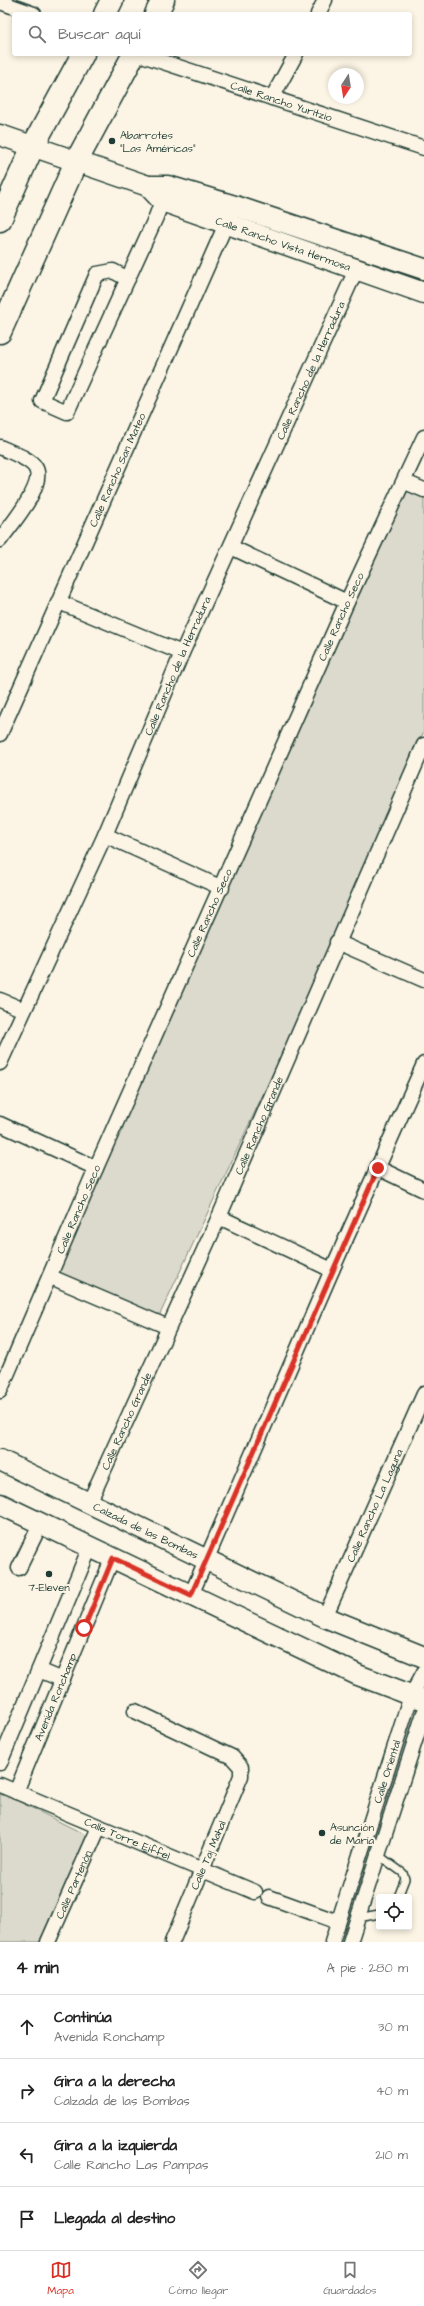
<!DOCTYPE html>
<html lang="es">
<meta charset="utf-8">
<style>
:root{--surface:#fff;--page:#f2f2f2;--text:#222;--muted:#767676;--line:#e0e0e0;--accent:#d93025}
body{margin:0;font-family:"Architects Daughter",sans-serif;background:var(--page);color:var(--text)}
.controls{position:absolute;right:12px;bottom:12px;display:grid;overflow:hidden;border-radius:4px;box-shadow:0 2px 6px #0003}
.controls button{width:36px;height:36px;display:grid;place-items:center;padding:0;border:0;border-bottom:1px solid var(--line);background:var(--surface);color:var(--text);font:20px sans-serif}
.compass{position:absolute;left:328px;top:68px;width:36px;height:36px;border-radius:50%;background:var(--surface);box-shadow:0 2px 6px #0003;rotate:192deg}
.stop{position:absolute;width:12px;height:12px;margin:-9px;border:3px solid #d93025;border-radius:50%;background:#fff}
.stop.end{background:#d93025;border-color:#fff;box-shadow:0 1px 4px #0008}
.list{margin:0;padding:0;list-style:none}
h2{display:flex;justify-content:space-between;align-items:center;height:52px;margin:0;padding:0 16px;font-size:17px}
h2 small{font-size:13px;font-weight:400;color:var(--muted)}
.list li{display:grid;grid-template-columns:26px 1fr auto;gap:12px;align-items:center;box-sizing:border-box;height:64px;padding:0 16px;border-top:1px solid var(--line)}
.list b{display:block;font-size:15px;white-space:nowrap}
.list p{margin:0;font-size:13px;white-space:nowrap;color:var(--muted)}
.list em{font-size:13px;font-style:normal;color:var(--muted)}
.icon{flex:none;width:22px;height:22px;fill:none;stroke:currentColor;stroke-width:2;stroke-linecap:round;stroke-linejoin:round}
.map{position:relative;flex:none;width:424px;height:1942px;overflow:hidden}
.search{position:absolute;background:var(--surface);box-shadow:0 2px 6px #0003;left:12px;right:12px;top:12px;height:44px;display:flex;align-items:center;gap:10px;box-sizing:border-box;padding:0 14px;border-radius:4px;color:var(--muted);font-size:15px}
.sheet{height:308px;background:var(--surface)}
nav{display:flex;justify-content:space-around;align-items:center;box-sizing:border-box;height:56px;border-top:1px solid var(--line);background:var(--surface);font-size:11px;color:var(--muted)}
nav a{display:grid;justify-items:center;gap:2px}
nav .on{color:var(--accent)}
.map>svg:first-child{display:block}
</style>
<div class="map">
<svg width="424" height="1942" viewBox="0 0 424 1942">
<rect width="100%" height="100%" fill="#fcf5e5"/>
<filter id="ink" filterUnits="userSpaceOnUse"><feTurbulence type="fractalNoise" baseFrequency=".025" numOctaves="2"/><feDisplacementMap in="SourceGraphic" scale="8" xChannelSelector="R" yChannelSelector="G"/><feConvolveMatrix kernelMatrix="1 2 1 2 8 2 1 2 1" color-interpolation-filters="sRGB"/></filter>
<g filter="url(#ink)">
<!-- green -->
<path fill="#dcdacc" stroke="#7e8c80" d="M 405,483 L 424,493 L 424,731 L 335,941 L 154,1327 L 52,1283 Z
M 0,1792 L 88,1836 L 43,1942 L 0,1942 Z"/>
<g fill="none" stroke-linecap="round" stroke-linejoin="round">
<!-- lane casing -->
<g stroke="#1f3d34" stroke-width="10">
<path id="lane" d="M 377,1854 L 403,1873 L 405,1879 L 398,1897
M 358,1918 L 379,1914"/>
</g>
<!-- street casing -->
<g stroke="#1f3d34" stroke-width="17">
<g id="street">
<path d="M 0,2 L 34,14"/>
<path d="M 318,14 L 325,0"/>
<path id="s1" d="M 139,54 L 424,148"/>
<path d="M 272,98 L 296,54"/>
<path d="M 128,279 L 113,271 L 97,274 L 42,401 L 67,412 L 156,217 L 165,193"/>
<path d="M 0,447 C 10,452 29,458 35,467 C 47,484 10,526 0,540"/>
<path d="M 405,482 L 424,490"/>
<path d="M 231,547 L 347,602"/>
<path d="M 59,602 L 182,653"/>
<path id="s2" d="M 0,734 L 230,215"/>
<path d="M 105,835 L 222,888"/>
<path d="M 337,942 L 424,980"/>
<path d="M 0,1000 L 24,1010"/>
<path id="s3" d="M 0,1063 L 105,835 L 182,653 L 356,270"/>
<path d="M 0,1124 L 96,1168"/>
<path d="M 378,1168 L 424,1190"/>
<path d="M 219,1217 L 332,1270"/>
<path d="M 51,1277 L 168,1327"/>
<path id="s4" d="M 0,1391 L 96,1168 L 347,602 L 424,437"/>
<path id="s5" d="M 89,1503 L 219,1217 L 424,745"/>
<path d="M 19,1568 L 41,1523"/>
<path d="M 191,1595 L 332,1270 L 424,1064"/>
<path id="s6" d="M 325,1617 L 424,1394"/>
<path d="M 39,1670 L 63,1680"/>
<path d="M 135,1711 L 232,1757 L 241,1767 L 241,1776 L 172,1942"/>
<path d="M 0,1763 L 90,1547"/>
<path id="s7" d="M 0,1785 L 255,1892"/>
<path id="s8" d="M 16,1792 L 113,1557"/>
<path d="M 269,1897 L 338,1922"/>
<path id="s9" d="M 48,1942 L 99,1827"/>
<path id="s10" d="M 332,1942 L 411,1696 L 424,1672"/>
<path d="M 350,1942 L 424,1713"/>
</g>
</g>
<!-- secondary casing -->
<g stroke="#1f3d34" stroke-width="23">
<g id="secondary">
<path d="M 0,135 L 148,186 L 168,186 L 235,206 L 424,269"/>
<path id="s11" d="M 148,186 L 162,201 L 424,293"/>
<path id="s12" d="M 0,1460 L 325,1617 L 424,1657"/>
<path d="M 0,1504 L 358,1675 L 424,1700"/>
</g>
</g>
<!-- primary casing -->
<g stroke="#1f3d34" stroke-width="25">
<path id="primary" d="M 105,14 L 112,0
M 156,14 L 163,0
M 0,220 L 33,146 L 83,54
M 0,332 L 76,162 L 134,54"/>
</g>
<!-- lane -->
<use href="#lane" stroke="#fcf5e5" stroke-width="7"/>
<!-- street -->
<use href="#street" stroke="#fcf5e5" stroke-width="14"/>
<!-- secondary -->
<use href="#secondary" stroke="#fcf5e5" stroke-width="20"/>
<!-- primary -->
<use href="#primary" stroke="#fcf5e5" stroke-width="22"/>
</g>
</g>
<g fill="none" stroke-linecap="round" stroke-linejoin="round" filter="url(#ink)">
<!-- route -->
<path stroke="#d93025" stroke-width="5" d="M 84,1628 L 113,1558 L 191,1595 L 378,1168"/>
</g>
<!-- markers -->
<g fill="#1f3d34" stroke="#fcf5e5" stroke-width="1.5">
<circle cx="112" cy="141" r="4"/>
<circle cx="49" cy="1574" r="4"/>
<circle cx="322" cy="1833" r="4"/>
</g>
<g text-anchor="middle" stroke-width="4" stroke-linejoin="round" paint-order="stroke">
<!-- street labels -->
<g font-size="11" fill="#1f3d34" stroke="#fcf5e5">
<text dy="4" stroke="none"><textPath href="#s1" startOffset="150">Calle Rancho Yuritzio</textPath></text>
<text dy="4" stroke="none"><textPath href="#s11" startOffset="149">Calle Rancho Vista Hermosa</textPath></text>
<text dy="4" stroke="none"><textPath href="#s3" startOffset="759">Calle Rancho de la Herradura</textPath></text>
<text dy="4" stroke="none"><textPath href="#s2" startOffset="289">Calle Rancho San Mateo</textPath></text>
<text dy="4" stroke="none"><textPath href="#s4" startOffset="846">Calle Rancho Seco</textPath></text>
<text dy="4" stroke="none"><textPath href="#s3" startOffset="435">Calle Rancho de la Herradura</textPath></text>
<text dy="4" stroke="none"><textPath href="#s4" startOffset="522">Calle Rancho Seco</textPath></text>
<text dy="4" stroke="none"><textPath href="#s5" startOffset="414">Calle Rancho Grande</textPath></text>
<text dy="4" stroke="none"><textPath href="#s4" startOffset="198">Calle Rancho Seco</textPath></text>
<text dy="4" stroke="none"><textPath href="#s5" startOffset="90">Calle Rancho Grande</textPath></text>
<text dy="4" stroke="none"><textPath href="#s6" startOffset="122">Calle Rancho La Laguna</textPath></text>
<text dy="4" stroke="none"><textPath href="#s12" startOffset="162">Calzada de las Bombas</textPath></text>
<text dy="4" stroke="none"><textPath href="#s8" startOffset="103">Avenida Ronchamp</textPath></text>
<text dy="4" stroke="none"><textPath href="#s10" startOffset="179">Calle Oriental</textPath></text>
<text dy="4" stroke="none"><textPath href="#s7" startOffset="138">Calle Torre Eiffel</textPath></text>
<text transform="translate(208 1855) rotate(-67)" y="4">Calle Taj Mahal</text>
<text dy="4" stroke="none"><textPath href="#s9" startOffset="63">Calle Partenón</textPath></text>
</g>
<!-- poi labels -->
<g font-size="11" fill="#1f3d34" stroke="#fcf5e5" text-anchor="start">
<text x="120" y="139">Abarrotes<tspan x="120" dy="13">"Las Américas"</tspan></text>
<text x="49" y="1591" text-anchor="middle">7-Eleven</text>
<text x="330" y="1831">Asunción<tspan x="330" dy="13">de María</tspan></text>
</g>
</g>
</svg>
<div class="controls">
<button><svg class="icon" aria-label="locate" viewBox="0 0 24 24"><circle cx="12" cy="12" r="6"/><path d="M12 2v4M12 18v4M2 12h4M18 12h4"/></svg></button>
</div>
<svg class="compass" viewBox="-18 -18 36 36"><path d="M0-13l5 13h-10z" fill="#e53935"/><path d="M0 13l5-13h-10z" fill="#767676"/></svg>
<div class="stop" style="left:84px;top:1628px"></div>
<div class="stop end" style="left:378px;top:1168px"></div>
<div class="search"><svg class="icon" aria-label="search" viewBox="0 0 24 24"><circle cx="10" cy="10" r="6"/><path d="M15 15l6 6"/></svg>Buscar aquí</div>
</div>
<section class="sheet">
<h2>4 min<small>A pie · 280 m</small></h2>
<ul class="list">
<li><svg class="icon" aria-label="ahead" viewBox="0 0 24 24"><path d="M12 20V5M6 11l6-6 6 6"/></svg><div><b>Continúa</b><p>Avenida Ronchamp</p></div><em>30 m</em></li>
<li><svg class="icon" aria-label="right" viewBox="0 0 24 24"><path d="M7 20v-9h11M14 6l5 5-5 5"/></svg><div><b>Gira a la derecha</b><p>Calzada de las Bombas</p></div><em>40 m</em></li>
<li><svg class="icon" aria-label="left" viewBox="0 0 24 24"><path d="M17 20v-9H6M10 6l-5 5 5 5"/></svg><div><b>Gira a la izquierda</b><p>Calle Rancho Las Pampas</p></div><em>210 m</em></li>
<li><svg class="icon" aria-label="arrive" viewBox="0 0 24 24"><path d="M6 21V4h12l-3 4 3 4H6"/></svg><div><b>Llegada al destino</b></div></li>
</ul>
</section>
<nav>
<a class="on"><svg class="icon" aria-label="map" viewBox="0 0 24 24"><path d="M3 6l6-2 6 2 6-2v14l-6 2-6-2-6 2zM9 4v14M15 6v14"/></svg>Mapa</a>
<a><svg class="icon" aria-label="directions" viewBox="0 0 24 24"><path d="M12 3l9 9-9 9-9-9zM9 14v-3h6M13 9l2 2-2 2"/></svg>Cómo llegar</a>
<a><svg class="icon" aria-label="saved" viewBox="0 0 24 24"><path d="M7 4h10v16l-5-4-5 4z"/></svg>Guardados</a>
</nav>
